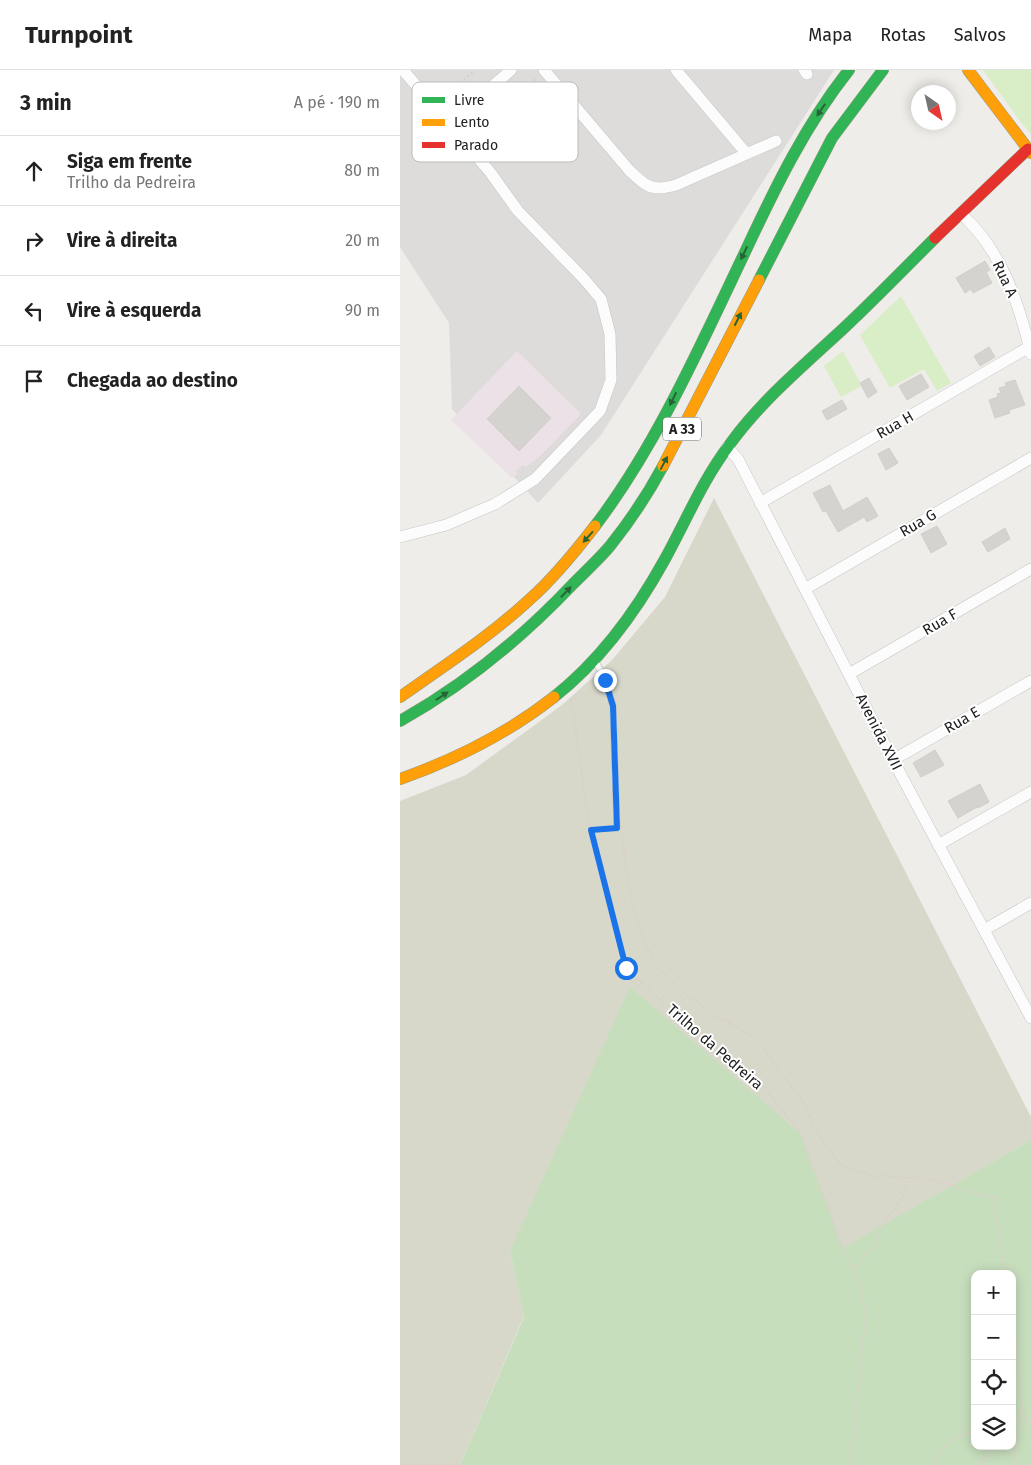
<!DOCTYPE html>
<html lang="pt">
<meta charset="utf-8">
<style>
:root{--surface:#fff;--page:#f2f2f2;--text:#222;--muted:#767676;--line:#e0e0e0}
body{margin:0;font-family:"Fira Sans",sans-serif;background:var(--page);color:var(--text)}
.controls{position:absolute;right:15px;bottom:15px;display:grid;overflow:hidden;border-radius:10px;box-shadow:0 2px 12px #0003}
.controls button{width:45px;height:45px;display:grid;place-items:center;padding:0;border:0;border-bottom:1px solid var(--line);background:var(--surface);color:var(--text);font:25px sans-serif}
.compass{position:absolute;left:511px;top:15px;width:45px;height:45px;border-radius:50%;background:var(--surface);box-shadow:0 2px 12px #0003;rotate:146deg}
.stop{position:absolute;width:15px;height:15px;margin:-11px;border:4px solid #1a73e8;border-radius:50%;background:#fff}
.stop.end{background:#1a73e8;border-color:#fff;box-shadow:0 1px 5px #0008}
.list{margin:0;padding:0;list-style:none}
h2{display:flex;justify-content:space-between;align-items:center;height:65px;margin:0;padding:0 20px;font-size:21px}
h2 small{font-size:16px;font-weight:400;color:var(--muted)}
.list li{display:grid;grid-template-columns:32px 1fr auto;gap:15px;align-items:center;box-sizing:border-box;height:70px;padding:0 20px;border-top:1px solid var(--line)}
.list b{display:block;font-size:19px;white-space:nowrap}
.list p{margin:0;font-size:16px;white-space:nowrap;color:var(--muted)}
.list em{font-size:16px;font-style:normal;color:var(--muted)}
.icon{flex:none;width:28px;height:28px;fill:none;stroke:currentColor;stroke-width:2;stroke-linecap:round;stroke-linejoin:round}
.map{position:relative;flex:none;width:631px;height:1395px;overflow:hidden}
header{display:flex;align-items:center;gap:30px;box-sizing:border-box;height:70px;padding:0 25px;background:var(--surface);border-bottom:1px solid var(--line)}
header strong{font-size:24px}
nav{display:flex;gap:28px;margin-inline-start:auto;font-size:18px}
main{display:flex}
aside{flex:1;background:var(--surface)}
.map>svg:first-child{display:block}
</style>
<header>
<strong>Turnpoint</strong>
<nav><a>Mapa</a><a>Rotas</a><a>Salvos</a></nav>
</header>
<main>
<aside>
<h2>3 min<small>A pé · 190 m</small></h2>
<ul class="list">
<li><svg class="icon" aria-label="ahead" viewBox="0 0 24 24"><path d="M12 20V5M6 11l6-6 6 6"/></svg><div><b>Siga em frente</b><p>Trilho da Pedreira</p></div><em>80 m</em></li>
<li><svg class="icon" aria-label="right" viewBox="0 0 24 24"><path d="M7 20v-9h11M14 6l5 5-5 5"/></svg><div><b>Vire à direita</b></div><em>20 m</em></li>
<li><svg class="icon" aria-label="left" viewBox="0 0 24 24"><path d="M17 20v-9H6M10 6l-5 5 5 5"/></svg><div><b>Vire à esquerda</b></div><em>90 m</em></li>
<li><svg class="icon" aria-label="arrive" viewBox="0 0 24 24"><path d="M6 21V4h12l-3 4 3 4H6"/></svg><div><b>Chegada ao destino</b></div></li>
</ul>
</aside>
<div class="map">
<svg width="631" height="1395" viewBox="0 0 631 1395">
<rect width="100%" height="100%" fill="#eeede9"/>
<!-- residential -->
<path fill="#dddcda" d="M 0,0 L 434,0 L 201,365 L 138,433 L 52,339 L 49,253 L 0,177 Z"/>
<!-- industrial -->
<path fill="#ece1e7" d="M 117,281 L 181,344 L 140,386 L 126,397 L 123,395 L 116,401 L 117,404 L 112,408 L 51,350 Z"/>
<!-- construction -->
<path fill="#d7d8ca" d="M 314,428 L 631,1047 L 631,1070 L 443,1179 L 401,1064 L 110,1181 L 124,1246 L 60,1395 L 0,1395 L 0,731 L 66,705 L 162,635 L 212,590 L 265,527 Z"/>
<!-- grass -->
<path fill="#d9edc7" d="M 583,0 L 631,0 L 631,64 L 619,50 Z
M 501,226 L 551,313 L 537,321 L 524,299 L 490,318 L 460,265 Z
M 443,281 L 462,316 L 441,327 L 424,296 Z"/>
<!-- forest -->
<path fill="#c7debd" fill-rule="evenodd" d="M 230,917 L 401,1064 L 443,1178 L 631,1070 L 631,1395 L 60,1395 L 124,1247 L 110,1181 ZM 575,1204 L 612,1204 L 612,1376 L 575,1376 Z"/>
<!-- building -->
<path fill="#d5d3d0" stroke="#d2cfca" d="M 585,191 L 590,200 L 586,202 L 592,213 L 573,223 L 571,219 L 565,223 L 556,208 Z
M 589,277 L 595,287 L 580,296 L 574,286 Z
M 521,304 L 529,317 L 507,330 L 499,316 Z
M 469,308 L 477,322 L 468,328 L 460,313 Z
M 615,310 L 625,335 L 609,340 L 610,343 L 595,348 L 589,330 L 598,327 L 597,324 L 601,323 L 599,318 L 606,316 L 605,313 Z
M 119,316 L 151,348 L 119,381 L 87,349 Z
M 442,330 L 447,339 L 427,350 L 422,341 Z
M 489,378 L 498,393 L 486,400 L 478,384 Z
M 430,415 L 443,441 L 467,427 L 478,446 L 467,452 L 464,447 L 438,462 L 426,441 L 423,442 L 413,423 Z
M 537,456 L 547,474 L 531,483 L 521,464 Z
M 605,458 L 610,469 L 588,482 L 582,472 Z
M 535,680 L 544,695 L 521,707 L 513,693 Z
M 580,714 L 589,732 L 578,738 L 577,737 L 558,748 L 548,731 Z"/>
<g fill="none" stroke-linecap="round" stroke-linejoin="round">
<!-- lane casing -->
<g stroke="#c7c6c5" stroke-width="7">
<path id="lane" d="M 195,590 L 205,610 L 213,636 L 217,758"/>
</g>
<!-- street casing -->
<g stroke="#c7c6c5" stroke-width="12">
<path id="street" d="M 144,0 L 229,100 C 246,117 252,122 276,115 L 376,71
M 276,0 L 346,83
M 404,0 L 407,4
M 49,55 L 111,0
M 561,144 C 601,179 619,233 631,284
M 327,377 L 338,389 L 493,690 L 631,948
M 360,433 L 629,277
M 0,467 L 46,455 L 95,434 L 135,409 L 200,341 L 211,310 L 210,264 L 201,229 L 184,209 L 118,141 L 90,102 L 3,0
M 405,519 L 631,388
M 449,604 L 631,499
M 493,690 L 631,611
M 538,775 L 631,722
M 584,860 L 631,833"/>
</g>
<!-- fast casing -->
<g stroke="#969a7f" stroke-width="12">
<path id="fast" d="M 359,210 L 432,68 L 483,0
M 195,456 C 257,375 302,272 346,180 C 375,118 406,54 449,0
M 154,627 C 201,590 237,540 265,489 C 287,449 302,411 330,374 C 362,330 404,295 444,258 C 475,229 505,198 535,168
M 0,651 C 66,614 121,569 173,514 C 185,502 199,489 210,476 C 230,451 248,424 263,396"/>
</g>
<!-- slow casing -->
<g stroke="#969a7f" stroke-width="12">
<path id="slow" d="M 568,0 L 631,83
M 263,396 L 359,210
M 0,627 C 44,596 89,567 129,530 C 154,508 175,482 195,456
M 0,709 C 57,689 107,664 154,627"/>
</g>
<!-- jam casing -->
<g stroke="#969a7f" stroke-width="12">
<path id="jam" d="M 535,168 L 628,79"/>
</g>
<!-- path -->
<path stroke="#dcceca" stroke-width="2" stroke-dasharray="2.5 2.5" stroke-linecap="butt" d="M 41,30 L 75,0
M 73,63 L 137,8
M 171,629 L 189,753 L 226,898 L 288,956 L 357,1009 L 401,1064 L 443,1179 L 463,1225 L 465,1249 L 451,1395
M 191,760 L 210,758
M 221,764 L 223,767 L 225,795 L 233,835 L 244,871 L 253,890 L 268,908 L 288,926 L 318,948 L 334,955 L 351,966 L 364,978 L 373,993 L 405,1034 L 411,1051 L 427,1078 L 441,1094 L 453,1101 L 465,1103 L 475,1107 L 485,1105 L 499,1108 L 519,1108 L 539,1111 L 579,1125 L 596,1127 L 596,1145 L 605,1204
M 452,1200 L 473,1178 L 486,1149 L 503,1126 L 508,1108
M 612,1246 L 620,1306 L 620,1329 L 626,1351 L 631,1354
M 612,1353 L 619,1352
M 535,1395 L 538,1383 L 556,1368 L 575,1361
M 578,1395 L 592,1380 L 598,1376
M 613,1395 L 621,1338"/>
<!-- lane -->
<use href="#lane" stroke="#fcfcfc" stroke-width="5.5"/>
<!-- street -->
<use href="#street" stroke="#fcfcfc" stroke-width="11"/>
<!-- fast -->
<use href="#fast" stroke="#30b455" stroke-width="11"/>
<!-- slow -->
<use href="#slow" stroke="#ff9f0a" stroke-width="11"/>
<!-- jam -->
<use href="#jam" stroke="#e5322d" stroke-width="11"/>
</g>
<!-- one-way arrows -->
<defs><path id="oneway-solid" d="M-6-.8H1V-3.2L6.5 0L1 3.2V.8H-6Z" transform="scale(1.25)"/></defs>
<g fill="#276338">
<use href="#oneway-solid" transform="translate(421 40) rotate(124)"/>
<use href="#oneway-solid" transform="translate(344 183) rotate(116)"/>
<use href="#oneway-solid" transform="translate(338 249) rotate(-63)"/>
<use href="#oneway-solid" transform="translate(273 329) rotate(116)"/>
<use href="#oneway-solid" transform="translate(264 393) rotate(-62)"/>
<use href="#oneway-solid" transform="translate(188 467) rotate(132)"/>
<use href="#oneway-solid" transform="translate(166 522) rotate(-46)"/>
<use href="#oneway-solid" transform="translate(42 626) rotate(-34)"/>
</g>
<g fill="none" stroke-linecap="round" stroke-linejoin="round">
<!-- route -->
<path stroke="#1a73e8" stroke-width="6" d="M 205,610 L 213,636 L 217,758 L 191,760 L 226,898"/>
</g>
<g text-anchor="middle" stroke-width="4" stroke-linejoin="round" paint-order="stroke">
<!-- shield labels -->
<rect fill="#fff" stroke="#636363" stroke-width="1" x="263" y="347.5" width="38" height="23" rx="4"/>
<g font-size="14" font-weight="bold" fill="#202020">
<text x="282" y="364">A 33</text>
</g>
<!-- street labels -->
<g font-size="15" fill="#202020" stroke="#fff">
<text transform="translate(605 209) rotate(65)" y="5">Rua A</text>
<text transform="translate(495 355) rotate(-30)" y="5">Rua H</text>
<text transform="translate(518 453) rotate(-30)" y="5">Rua G</text>
<text transform="translate(540 552) rotate(-30)" y="5">Rua F</text>
<text transform="translate(562 650) rotate(-30)" y="5">Rua E</text>
<text transform="translate(479 662) rotate(63)" y="5">Avenida XVII</text>
<text transform="translate(315 977) rotate(41)" y="5">Trilho da Pedreira</text>
</g>
</g>
<!-- legend -->
<rect x="12" y="12" width="166" height="80" rx="8" fill="#fff" stroke="#bcbcbc" stroke-width="1"/>
<rect x="22" y="27" width="23" height="6" fill="#30b455"/>
<rect x="22" y="49" width="23" height="7" fill="#ff9f0a"/>
<rect x="22" y="72" width="23" height="6" fill="#e5322d"/>
<g font-size="14" fill="#202020">
<text x="54" y="35">Livre</text>
<text x="54" y="57">Lento</text>
<text x="54" y="80">Parado</text>
</g>
</svg>
<div class="controls">
<button>+</button>
<button>−</button>
<button><svg class="icon" aria-label="locate" viewBox="0 0 24 24"><circle cx="12" cy="12" r="6"/><path d="M12 2v4M12 18v4M2 12h4M18 12h4"/></svg></button>
<button><svg class="icon" aria-label="layers" viewBox="0 0 24 24"><path d="M12 4l9 5-9 5-9-5zM3 14l9 5 9-5"/></svg></button>
</div>
<svg class="compass" viewBox="-18 -18 36 36"><path d="M0-13l5 13h-10z" fill="#e53935"/><path d="M0 13l5-13h-10z" fill="#767676"/></svg>
<div class="stop" style="left:226px;top:898px"></div>
<div class="stop end" style="left:205px;top:610px"></div>
</div>
</main>
